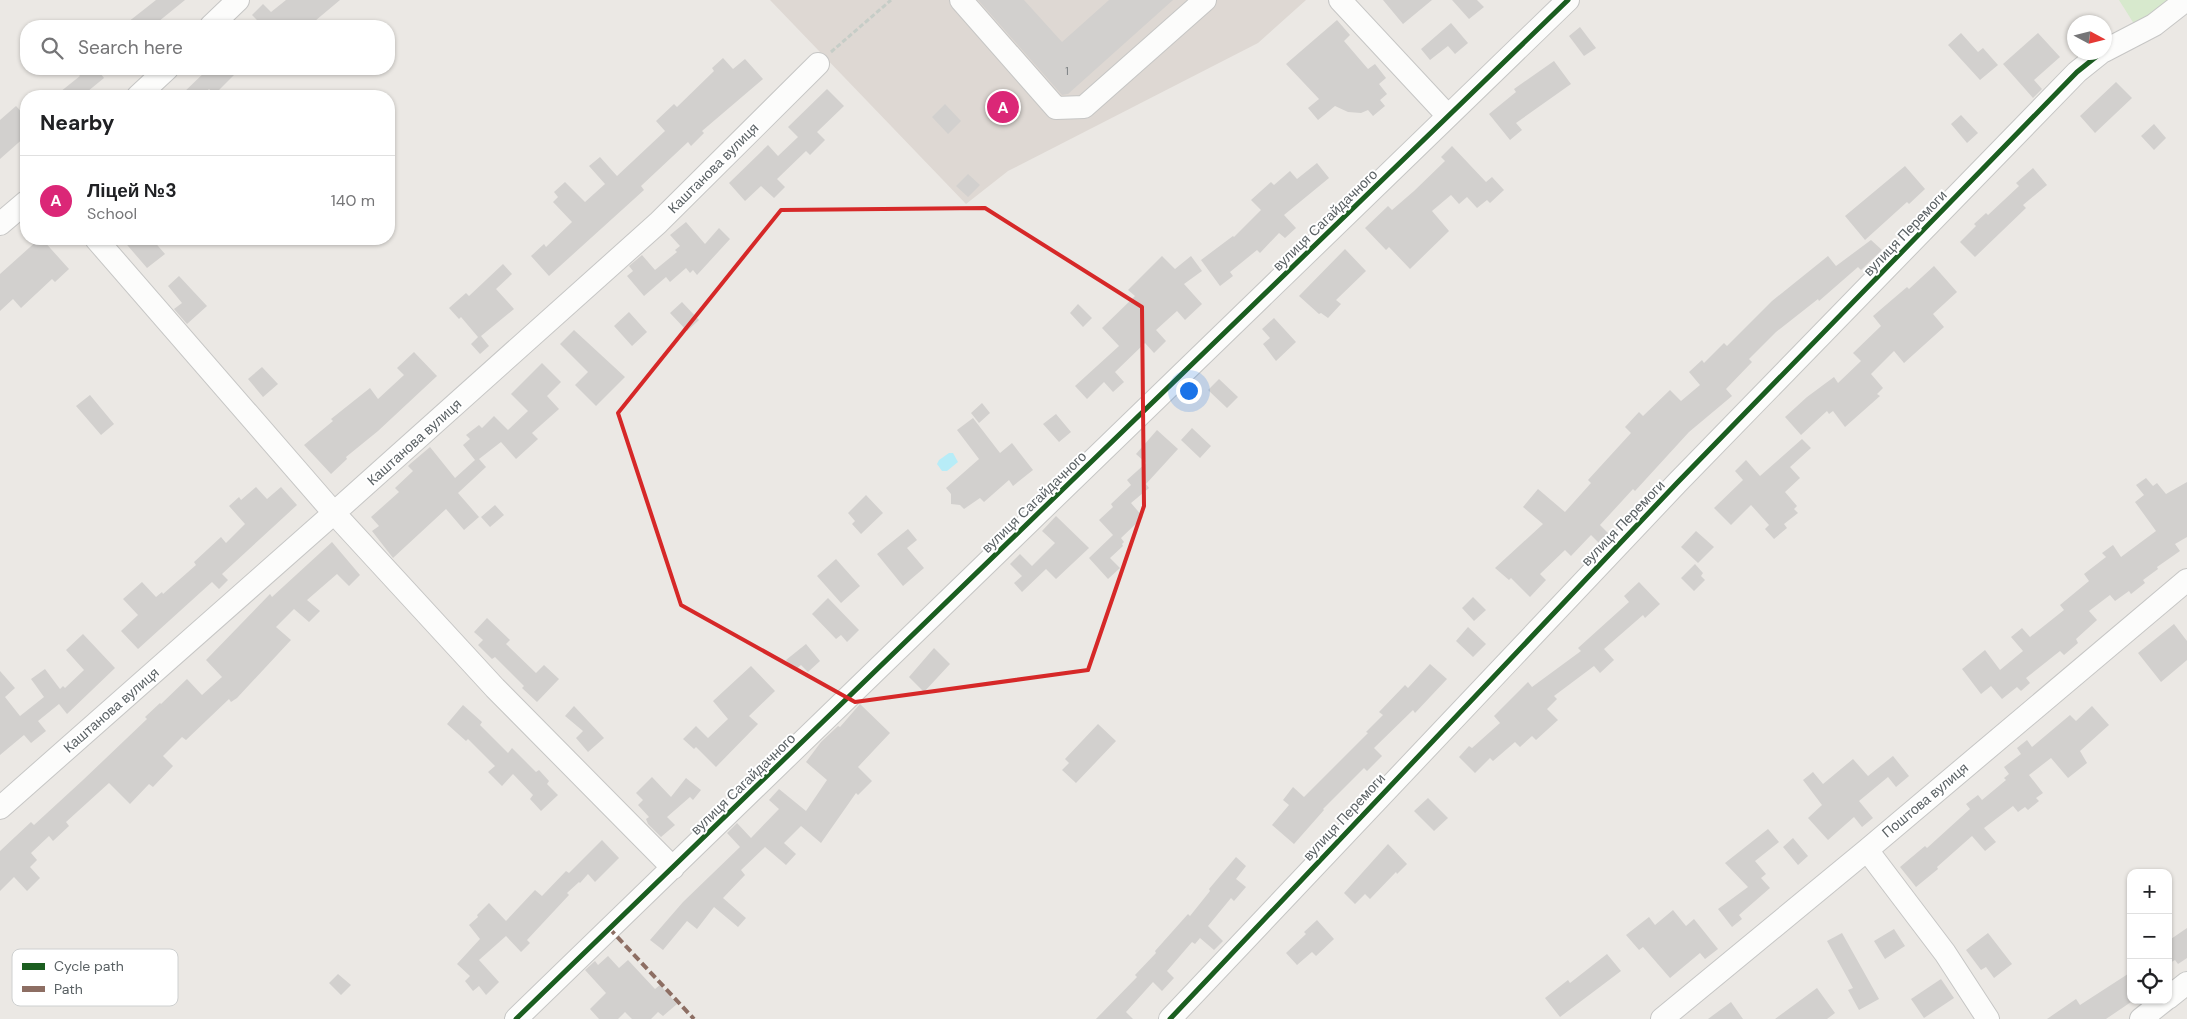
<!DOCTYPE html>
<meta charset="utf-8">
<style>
:root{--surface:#fff;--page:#f2f2f2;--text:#202124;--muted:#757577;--line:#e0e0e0;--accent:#db2777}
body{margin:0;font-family:"DM Sans",sans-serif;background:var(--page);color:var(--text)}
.controls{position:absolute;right:15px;bottom:15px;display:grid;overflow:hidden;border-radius:10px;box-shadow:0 1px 4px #0004}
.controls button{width:45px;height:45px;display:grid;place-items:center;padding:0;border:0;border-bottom:1px solid var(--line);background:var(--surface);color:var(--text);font:25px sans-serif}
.compass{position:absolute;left:2067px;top:15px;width:45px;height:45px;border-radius:50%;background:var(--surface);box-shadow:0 1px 4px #0004;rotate:97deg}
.you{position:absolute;left:1188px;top:390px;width:18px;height:18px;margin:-12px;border:4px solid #fff;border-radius:50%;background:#1a73e8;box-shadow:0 0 0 8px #1a73e833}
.badge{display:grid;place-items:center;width:32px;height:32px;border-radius:50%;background:var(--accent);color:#fff;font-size:16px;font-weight:700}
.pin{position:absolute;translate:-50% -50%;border:2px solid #fff;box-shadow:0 1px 5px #0006}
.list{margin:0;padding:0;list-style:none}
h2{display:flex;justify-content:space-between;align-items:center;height:65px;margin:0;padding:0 20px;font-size:21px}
h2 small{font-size:16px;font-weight:400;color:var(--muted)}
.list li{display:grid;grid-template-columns:32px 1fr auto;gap:15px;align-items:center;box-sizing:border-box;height:90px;padding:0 20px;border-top:1px solid var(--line)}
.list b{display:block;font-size:19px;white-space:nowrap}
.list p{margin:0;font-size:16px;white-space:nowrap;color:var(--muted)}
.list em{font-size:16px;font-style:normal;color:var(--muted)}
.icon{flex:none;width:28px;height:28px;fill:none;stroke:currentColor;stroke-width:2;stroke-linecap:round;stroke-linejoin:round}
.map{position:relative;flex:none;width:2187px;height:1019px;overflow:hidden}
.search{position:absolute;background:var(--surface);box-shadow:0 1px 4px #0004;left:20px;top:20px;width:375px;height:55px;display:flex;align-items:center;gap:12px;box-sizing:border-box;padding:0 18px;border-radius:20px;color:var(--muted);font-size:19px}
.panel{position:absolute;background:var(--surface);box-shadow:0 1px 4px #0004;left:20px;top:90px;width:375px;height:155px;border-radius:20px}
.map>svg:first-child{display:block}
</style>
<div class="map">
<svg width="2187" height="1019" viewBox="0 0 2187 1019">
<rect width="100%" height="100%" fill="#ebe8e4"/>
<!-- education -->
<path fill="#ded8d3" d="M 770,0 L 1306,0 L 1258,43 L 1008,171 L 966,204 Z"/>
<!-- green -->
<path fill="#d7e9cd" d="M 2119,0 L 2177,0 L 2136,27 Z"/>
<!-- water -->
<path fill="#b7ecf7" d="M 949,453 L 953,453 L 958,462 L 947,471 L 942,471 L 937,464 L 939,460 Z"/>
<!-- building -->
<path fill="#d2d0ce" d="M 156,0 L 185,0 L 153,26 L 123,26 Z
M 286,0 L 340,0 L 309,26 L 255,26 L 259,22 L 252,15 L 263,4 L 271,12 Z
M 978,0 L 1024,0 L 1062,42 L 1109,0 L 1173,0 L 1068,94 L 1062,95 Z
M 1383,0 L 1432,0 L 1403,24 Z
M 1452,0 L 1477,0 L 1484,7 L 1469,19 Z
M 1337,20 L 1350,35 L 1344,41 L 1368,69 L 1375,64 L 1386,78 L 1379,84 L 1387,94 L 1380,100 L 1385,106 L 1373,116 L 1368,110 L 1361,113 L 1348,112 L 1335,106 L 1318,120 L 1308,108 L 1319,99 L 1286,64 Z
M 1451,23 L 1468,43 L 1455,54 L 1448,46 L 1430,60 L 1421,49 Z
M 1580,27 L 1596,48 L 1584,56 L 1569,36 Z
M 1961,33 L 1978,52 L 1983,48 L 1998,65 L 1980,80 L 1948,45 Z
M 2038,33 L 2060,57 L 2034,80 L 2042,89 L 2033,98 L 2003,64 Z
M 723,58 L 733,69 L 745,59 L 763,79 L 702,131 L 704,133 L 691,146 L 688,142 L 641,186 L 644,190 L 549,276 L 531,256 L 544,244 L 546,247 L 572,222 L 553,202 L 558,197 L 554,192 L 565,182 L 585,202 L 605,184 L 589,166 L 600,157 L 617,176 L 665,131 L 656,121 L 674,104 L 677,107 L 714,71 L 712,68 Z
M 1554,61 L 1571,84 L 1516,123 L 1522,130 L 1510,140 L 1489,114 L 1516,92 L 1514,89 Z
M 74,69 L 97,69 L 104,78 L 82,96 L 55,96 L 80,76 Z
M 208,69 L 240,69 L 215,94 L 209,89 L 201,96 L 180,96 Z
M 2116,82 L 2132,98 L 2095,133 L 2080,116 Z
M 827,89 L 844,106 L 817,132 L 825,140 L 810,155 L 806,151 L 777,179 L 785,187 L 774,198 L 761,186 L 745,201 L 729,183 L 768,145 L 778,156 L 798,137 L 788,127 Z
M 945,104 L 961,121 L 948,134 L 932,117 Z
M 16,106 L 26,117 L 26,136 L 0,159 L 0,120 Z
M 1961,115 L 1978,133 L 1967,143 L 1951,124 Z
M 2154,124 L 2166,138 L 2154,150 L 2141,136 Z
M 1452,146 L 1486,182 L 1492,177 L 1504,190 L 1490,203 L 1487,200 L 1477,208 L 1467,197 L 1459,204 L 1451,195 L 1432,211 L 1449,231 L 1410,269 L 1389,247 L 1386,250 L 1365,228 L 1388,206 L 1392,210 L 1414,191 L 1445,161 L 1441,157 Z
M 1317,163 L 1329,178 L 1284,215 L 1296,228 L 1285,238 L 1279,233 L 1260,253 L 1257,250 L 1230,272 L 1233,276 L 1220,286 L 1201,260 L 1233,236 L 1234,237 L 1261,210 L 1251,200 L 1271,182 L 1274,185 L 1290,171 L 1297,179 Z
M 1905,166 L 1925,189 L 1909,204 L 1907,202 L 1865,240 L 1845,216 Z
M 2033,168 L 2047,185 L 2023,205 L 2026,208 L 1975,257 L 1960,242 L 1976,226 L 1974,224 L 1986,213 L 1988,215 L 2019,186 L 2016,183 Z
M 968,174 L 980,185 L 968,197 L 956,186 Z
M 686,222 L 705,244 L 719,228 L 730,239 L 697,275 L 693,270 L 690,273 L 686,268 L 670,282 L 666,277 L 644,296 L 627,276 L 633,271 L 629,266 L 642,255 L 655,270 L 677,252 L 675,250 L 680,246 L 670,235 Z
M 39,239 L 42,239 L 69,269 L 55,282 L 52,279 L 21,308 L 13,299 L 0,311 L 0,274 Z
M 122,239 L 152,239 L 165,254 L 147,268 Z
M 1871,240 L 1882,250 L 1861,270 L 1858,267 L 1819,301 L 1818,299 L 1776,332 L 1749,359 L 1752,362 L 1726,389 L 1732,396 L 1689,432 L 1635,491 L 1633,489 L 1600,525 L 1609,534 L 1599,543 L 1591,535 L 1571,556 L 1565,550 L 1540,574 L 1546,580 L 1530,597 L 1511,578 L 1509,580 L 1495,568 L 1543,524 L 1523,507 L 1538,489 L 1565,512 L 1591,483 L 1588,480 L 1631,433 L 1625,427 L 1639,412 L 1643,416 L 1670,390 L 1681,401 L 1700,385 L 1689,372 L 1702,360 L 1704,363 L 1724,343 L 1727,346 L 1772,301 L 1828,256 L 1836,266 Z
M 1345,249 L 1366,271 L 1336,300 L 1341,304 L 1328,318 L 1321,313 L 1319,314 L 1299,296 Z
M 1162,256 L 1175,269 L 1191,256 L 1202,271 L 1184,284 L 1202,304 L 1185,320 L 1177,311 L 1156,330 L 1166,341 L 1154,353 L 1145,343 L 1115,372 L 1124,382 L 1113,392 L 1104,382 L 1087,399 L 1075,386 L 1119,346 L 1102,328 L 1135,296 L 1128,290 Z
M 503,264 L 512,274 L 496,289 L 514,309 L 481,336 L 489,346 L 480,354 L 471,344 L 478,337 L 461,317 L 459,319 L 449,308 L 466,293 L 469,296 Z
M 1934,266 L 1957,292 L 1933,314 L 1944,327 L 1904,363 L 1894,351 L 1871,374 L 1883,388 L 1877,394 L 1880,396 L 1845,427 L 1833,411 L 1829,414 L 1827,411 L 1801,435 L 1785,417 L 1807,397 L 1834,377 L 1838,383 L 1861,361 L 1853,353 L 1881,326 L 1873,316 L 1907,287 L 1909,289 Z
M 179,276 L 207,306 L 187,324 L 174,309 L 182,303 L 168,286 Z
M 682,302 L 699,320 L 687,331 L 670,313 Z
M 1078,304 L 1092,318 L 1083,327 L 1070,313 Z
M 629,312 L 647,332 L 632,346 L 614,326 Z
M 1274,318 L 1296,342 L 1276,361 L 1263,344 L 1270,338 L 1262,329 Z
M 574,330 L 625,377 L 596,406 L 575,385 L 588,372 L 560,344 Z
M 414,352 L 437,376 L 378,431 L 346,457 L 347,459 L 331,474 L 304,445 L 333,421 L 331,419 L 370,388 L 378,399 L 404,375 L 397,368 Z
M 542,363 L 561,382 L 547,396 L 559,409 L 532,433 L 538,439 L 516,459 L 501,442 L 479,459 L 486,467 L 458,493 L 479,517 L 464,530 L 446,509 L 393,558 L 372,531 L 379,526 L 371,517 L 399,492 L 395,488 L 413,471 L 408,466 L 410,464 L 430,447 L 455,478 L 475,460 L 463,445 L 470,439 L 466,435 L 479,425 L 482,428 L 494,416 L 508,430 L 528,411 L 511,394 Z
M 262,367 L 278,384 L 263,397 L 248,379 Z
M 1219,379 L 1238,397 L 1227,408 L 1208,390 Z
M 90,395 L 114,424 L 101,435 L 76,406 Z
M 982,403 L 990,413 L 979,423 L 971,413 Z
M 1056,414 L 1071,432 L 1059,442 L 1043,424 Z
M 973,418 L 1000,453 L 1012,443 L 1033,470 L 1013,486 L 1009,480 L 984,502 L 980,498 L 964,509 L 960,505 L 951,504 L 951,494 L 946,488 L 979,459 L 957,430 Z
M 1192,428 L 1211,446 L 1200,458 L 1181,440 Z
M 1157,430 L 1178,449 L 1146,484 L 1149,488 L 1131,503 L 1143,517 L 1121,538 L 1124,542 L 1122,544 L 1123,546 L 1110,558 L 1120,568 L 1108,579 L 1089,558 L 1113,535 L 1099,520 L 1113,507 L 1111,504 L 1131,485 L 1127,480 L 1146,463 L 1136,454 Z
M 1802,439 L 1811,448 L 1790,467 L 1800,478 L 1785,492 L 1797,506 L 1794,509 L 1798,513 L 1784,524 L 1787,528 L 1774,539 L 1765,529 L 1769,525 L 1751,505 L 1731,525 L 1714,508 L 1743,480 L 1735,471 L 1746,460 L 1760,476 Z
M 2146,478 L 2153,486 L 2157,483 L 2166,494 L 2187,482 L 2187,537 L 2175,544 L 2180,551 L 2157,567 L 2158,569 L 2143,580 L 2145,583 L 2131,594 L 2129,591 L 2115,601 L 2110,595 L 2089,611 L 2097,620 L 2076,639 L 2078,643 L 2064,655 L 2060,651 L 2026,678 L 2030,683 L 2021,691 L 2017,687 L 2002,699 L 1991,686 L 1981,694 L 1962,669 L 1985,650 L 2000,670 L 2023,651 L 2011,637 L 2022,628 L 2030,637 L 2064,610 L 2060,605 L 2089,581 L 2084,574 L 2106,557 L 2102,553 L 2113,545 L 2121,557 L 2156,531 L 2135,502 L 2144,495 L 2136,485 Z
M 256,487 L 267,499 L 281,487 L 297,505 L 222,574 L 228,580 L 219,589 L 212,582 L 138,649 L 121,631 L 138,615 L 123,599 L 142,582 L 156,597 L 162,592 L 163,594 L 196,565 L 194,562 L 221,537 L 226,543 L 245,524 L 229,506 L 239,497 L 241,500 Z
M 866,495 L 883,513 L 861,534 L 852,524 L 855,521 L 848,513 Z
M 495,505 L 504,515 L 490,527 L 481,517 Z
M 1056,516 L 1089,548 L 1056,579 L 1046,569 L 1022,592 L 1014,583 L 1022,576 L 1010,564 L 1020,554 L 1032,566 L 1055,543 L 1042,531 Z
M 908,529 L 917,540 L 907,548 L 924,568 L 903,586 L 877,554 Z
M 1696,531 L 1714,547 L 1698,563 L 1681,547 Z
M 332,542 L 360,575 L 349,586 L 337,574 L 307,600 L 320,611 L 309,622 L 294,609 L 276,627 L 291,640 L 237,698 L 231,702 L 229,699 L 186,740 L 182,737 L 163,756 L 173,766 L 153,787 L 149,784 L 130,804 L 109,783 L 66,822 L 69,826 L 53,841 L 49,836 L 31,853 L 37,860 L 30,867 L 40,878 L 27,891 L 14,877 L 0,891 L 0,851 L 31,822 L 34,825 L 83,780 L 147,719 L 145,717 L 160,703 L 161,704 L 187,679 L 202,695 L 222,677 L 206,660 L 270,594 L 272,597 Z
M 836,559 L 860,586 L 841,603 L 817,576 Z
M 1695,564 L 1703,573 L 1701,576 L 1705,580 L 1694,591 L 1681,578 Z
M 1639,582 L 1660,604 L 1645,618 L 1643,615 L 1604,649 L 1614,660 L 1600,673 L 1594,666 L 1554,696 L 1557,699 L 1547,709 L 1558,720 L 1536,740 L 1532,736 L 1520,747 L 1515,742 L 1493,761 L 1490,758 L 1475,773 L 1459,757 L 1469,746 L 1472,748 L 1500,723 L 1494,716 L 1528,682 L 1532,687 L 1581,651 L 1578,648 L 1629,602 L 1624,596 Z
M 1473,597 L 1486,610 L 1474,621 L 1462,608 Z
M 828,598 L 859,630 L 847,642 L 841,635 L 836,639 L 812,614 Z
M 487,618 L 510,640 L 506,644 L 536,673 L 544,665 L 559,679 L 537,702 L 522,688 L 524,686 L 495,657 L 492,659 L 478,645 L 483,640 L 474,632 Z
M 2174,624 L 2187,641 L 2187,660 L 2161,682 L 2138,653 Z
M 1468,627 L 1486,644 L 1473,657 L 1456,641 Z
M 83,634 L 115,668 L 67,714 L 59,704 L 38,721 L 46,731 L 31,743 L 24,735 L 0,755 L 0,671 L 15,688 L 5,697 L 20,716 L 44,697 L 31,679 L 45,669 L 60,689 L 63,686 L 65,688 L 84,670 L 66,650 Z
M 806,644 L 820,661 L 808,672 L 801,665 L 795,670 L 786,660 Z
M 934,648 L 950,664 L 924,692 L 909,677 Z
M 1430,664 L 1447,679 L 1415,713 L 1413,710 L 1374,748 L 1382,756 L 1367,771 L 1364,768 L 1323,809 L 1324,810 L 1294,844 L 1272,825 L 1289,805 L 1283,800 L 1293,787 L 1304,797 L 1368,733 L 1366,732 L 1383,715 L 1379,712 L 1405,685 L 1408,688 Z
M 751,666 L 775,691 L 749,716 L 758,724 L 716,767 L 696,747 L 694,749 L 683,739 L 696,726 L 708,738 L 728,719 L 713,701 Z
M 860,704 L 890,733 L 858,767 L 872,781 L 858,795 L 856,793 L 821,843 L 801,826 L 784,843 L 796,854 L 786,865 L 765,847 L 741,870 L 745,875 L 723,898 L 746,918 L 738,927 L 714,907 L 697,929 L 687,921 L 663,950 L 650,940 L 683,902 L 740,847 L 727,833 L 737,823 L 751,838 L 779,809 L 769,800 L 779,789 L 806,811 L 827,780 L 806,762 L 821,742 L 838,726 L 840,727 Z
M 463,705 L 482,722 L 480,725 L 508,753 L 512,748 L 536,772 L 539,770 L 549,781 L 547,784 L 558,795 L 541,811 L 530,799 L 533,795 L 513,774 L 502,786 L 488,772 L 495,766 L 468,739 L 466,741 L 447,724 Z
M 574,706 L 604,738 L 588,752 L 576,738 L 583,731 L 565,716 Z
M 2092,706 L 2109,725 L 2080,751 L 2087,763 L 2068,778 L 2051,758 L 2029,775 L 2043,793 L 2036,798 L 2039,801 L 2028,810 L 2025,807 L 2018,812 L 2013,806 L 1984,828 L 1996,842 L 1985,851 L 1972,836 L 1937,867 L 1938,869 L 1916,887 L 1900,867 L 1925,846 L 1927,848 L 1970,809 L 1966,804 L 1978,795 L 1982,800 L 2006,780 L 2004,778 L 2009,774 L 2004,767 L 2021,754 L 2017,748 L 2027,740 L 2032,747 L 2070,715 L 2076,721 Z
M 1098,724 L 1116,741 L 1076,783 L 1062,770 L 1069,763 L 1065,759 Z
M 1893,756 L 1909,776 L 1896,787 L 1888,777 L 1859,801 L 1873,818 L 1862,827 L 1854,817 L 1828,840 L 1808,818 L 1822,805 L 1803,780 L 1813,772 L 1823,784 L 1853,759 L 1868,776 Z
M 652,777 L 671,797 L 686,778 L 701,790 L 693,800 L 690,797 L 667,817 L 675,825 L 661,837 L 648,824 L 646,819 L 649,817 L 638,805 L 643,800 L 636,793 Z
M 1428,798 L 1448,818 L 1434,831 L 1414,811 Z
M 1768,829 L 1779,842 L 1755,861 L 1766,874 L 1761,878 L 1770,888 L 1739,915 L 1742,919 L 1732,927 L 1718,909 L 1748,887 L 1725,863 Z
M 1793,838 L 1808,856 L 1798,865 L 1783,847 Z
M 602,840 L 619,858 L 595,882 L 588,874 L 580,883 L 579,882 L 567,893 L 569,895 L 527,940 L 530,943 L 521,952 L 506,936 L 479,960 L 499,982 L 486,995 L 479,986 L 473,991 L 465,981 L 470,976 L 457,964 L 480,939 L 469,925 L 478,917 L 477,915 L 489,903 L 506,921 L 535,890 L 542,896 L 566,871 L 569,873 Z
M 1388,844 L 1407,864 L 1397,874 L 1396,872 L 1370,899 L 1365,894 L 1355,904 L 1344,893 Z
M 1236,857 L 1246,866 L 1236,879 L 1246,887 L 1234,901 L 1231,898 L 1208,926 L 1223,941 L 1214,950 L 1200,938 L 1195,944 L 1192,942 L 1167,971 L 1174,978 L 1162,991 L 1153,982 L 1126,1012 L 1133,1019 L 1096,1019 L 1137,977 L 1135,975 L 1156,953 L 1155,951 L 1188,914 L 1190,916 L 1210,891 L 1209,889 Z
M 1673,910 L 1686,926 L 1694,919 L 1718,949 L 1705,959 L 1700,953 L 1670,978 L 1643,947 L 1639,950 L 1626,935 L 1649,917 L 1655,925 Z
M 1317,920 L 1334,939 L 1316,956 L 1312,952 L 1297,965 L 1286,953 L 1306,934 L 1304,932 Z
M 2187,928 L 2187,958 L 2178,964 L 2175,960 L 2168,964 L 2168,941 Z
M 1894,929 L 1905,946 L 1885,959 L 1874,941 Z
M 1842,933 L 1879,999 L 1859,1010 L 1848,990 L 1853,988 L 1827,941 Z
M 1988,933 L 2012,964 L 1994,978 L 1986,967 L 1981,970 L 1966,950 Z
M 1607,954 L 1621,971 L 1560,1017 L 1545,998 L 1568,980 L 1570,983 Z
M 608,956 L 619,968 L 628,960 L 655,989 L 660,985 L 677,1004 L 663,1016 L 658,1012 L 651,1019 L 632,1019 L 625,1012 L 618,1019 L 599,1019 L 590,1009 L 606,993 L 585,970 L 595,961 L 598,965 Z
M 2131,972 L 2131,1002 L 2106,1019 L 2047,1019 L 2076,999 L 2080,1005 Z
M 338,974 L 351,985 L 341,995 L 329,983 Z
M 1941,979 L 1954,998 L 1924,1018 L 1911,999 Z
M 1817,988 L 1835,1013 L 1827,1019 L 1775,1019 Z
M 1731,1002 L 1743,1019 L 1708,1019 Z"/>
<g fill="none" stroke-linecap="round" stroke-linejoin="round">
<!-- minor casing -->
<g stroke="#c6c6c5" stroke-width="24">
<path id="minor" d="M 961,0 L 1056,108 L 1084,107 L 1205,0
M 1340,0 L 1448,116
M 211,26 L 238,0
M 2104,51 L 2154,25 L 2186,0
M 138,96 L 167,69
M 0,224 L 26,202
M 96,239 L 334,513 L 495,688 L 673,868
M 0,808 L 334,513 L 658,223 L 818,64
M 1867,850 L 1945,953 L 1988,1019
M 2168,998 L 2187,983
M 516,1019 L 1568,0
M 1170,1019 L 1677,483 L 2077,72 L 2102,52
M 1662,1019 L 1867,850 L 2187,580
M 2141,1019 L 2165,1000"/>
</g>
<!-- path -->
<path stroke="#c6cdc7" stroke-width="3" stroke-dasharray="5 2.5" stroke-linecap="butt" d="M 831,52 L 891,0"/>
<!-- minor -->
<use href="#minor" stroke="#fcfcfb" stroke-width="22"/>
<!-- quiet -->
<path stroke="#8d6e63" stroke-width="4" stroke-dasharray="8 4" stroke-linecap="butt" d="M 609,928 L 694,1019"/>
<!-- cycleway casing -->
<g stroke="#fff" stroke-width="8">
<path id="cycleway" d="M 516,1019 L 1568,0
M 1170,1019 L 1677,483 L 2077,72 L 2102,52"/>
</g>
<!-- cycleway -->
<use href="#cycleway" stroke="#1b5e20" stroke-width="5"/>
</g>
<!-- marked area -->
<path fill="none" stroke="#d62828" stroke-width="4" stroke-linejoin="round" d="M 985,208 L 1142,307 L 1144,506 L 1088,670 L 855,702 L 681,605 L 618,413 L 781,210 Z"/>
<g text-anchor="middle" stroke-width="4" stroke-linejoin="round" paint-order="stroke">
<!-- number labels -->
<g font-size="11" fill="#797e80">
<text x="1067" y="75">1</text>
</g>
<!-- street labels -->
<g font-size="14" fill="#5a6164" stroke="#fff">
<text transform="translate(713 168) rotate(-45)" y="5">Каштанова вулиця</text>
<text transform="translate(1325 220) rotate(-44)" y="5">вулиця Сагайдачного</text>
<text transform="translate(1905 233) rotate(-46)" y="5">вулиця Перемоги</text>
<text transform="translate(414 442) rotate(-42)" y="5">Каштанова вулиця</text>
<text transform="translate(1034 502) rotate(-44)" y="5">вулиця Сагайдачного</text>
<text transform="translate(1623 523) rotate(-46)" y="5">вулиця Перемоги</text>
<text transform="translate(111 710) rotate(-41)" y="5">Каштанова вулиця</text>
<text transform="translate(743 784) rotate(-44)" y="5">вулиця Сагайдачного</text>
<text transform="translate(1925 800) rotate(-40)" y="5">Поштова вулиця</text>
<text transform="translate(1344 817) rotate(-47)" y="5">вулиця Перемоги</text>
</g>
</g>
<!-- legend -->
<rect x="12" y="949" width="166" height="57" rx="8" fill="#fff" stroke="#ced0d0" stroke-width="1"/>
<rect x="22" y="963" width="23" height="7" fill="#1b5e20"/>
<rect x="22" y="986" width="23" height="6" fill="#8d6e63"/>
<g font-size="14" fill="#5a6164">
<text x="54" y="971">Cycle path</text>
<text x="54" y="994">Path</text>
</g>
</svg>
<div class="controls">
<button>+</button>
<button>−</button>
<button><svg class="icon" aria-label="locate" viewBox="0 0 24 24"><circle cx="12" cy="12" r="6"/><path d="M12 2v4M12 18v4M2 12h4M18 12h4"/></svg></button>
</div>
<svg class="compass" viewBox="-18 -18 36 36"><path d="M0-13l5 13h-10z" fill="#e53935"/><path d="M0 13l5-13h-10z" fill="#757577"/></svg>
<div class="you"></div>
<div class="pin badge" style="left:1003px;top:107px">A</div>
<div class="search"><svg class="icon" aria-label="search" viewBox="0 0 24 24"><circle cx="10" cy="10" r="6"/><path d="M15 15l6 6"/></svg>Search here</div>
<section class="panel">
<h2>Nearby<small></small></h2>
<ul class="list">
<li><span class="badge">A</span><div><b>Ліцей №3</b><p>School</p></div><em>140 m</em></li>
</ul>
</section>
</div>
